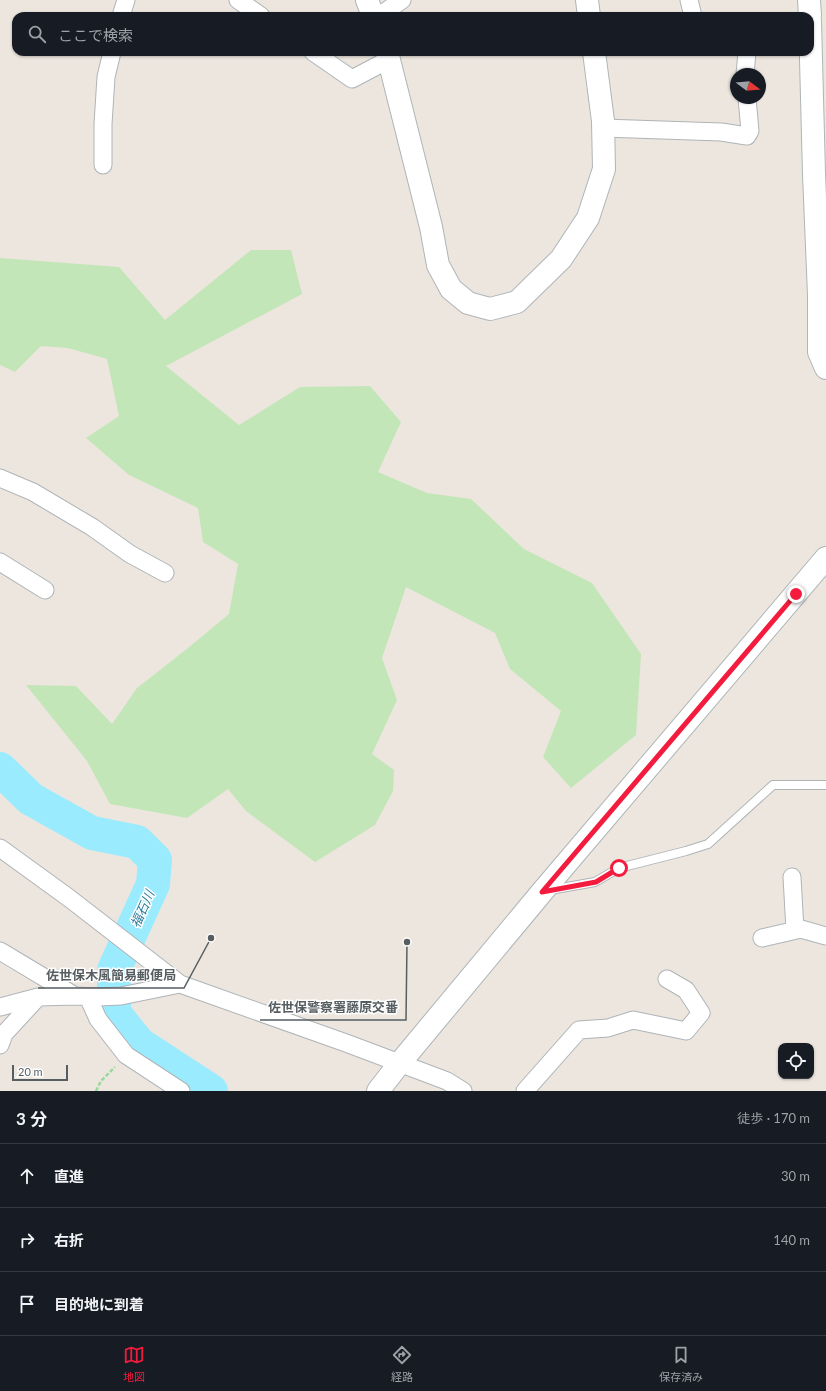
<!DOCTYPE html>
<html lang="ja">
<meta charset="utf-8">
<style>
:root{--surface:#171b24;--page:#20242c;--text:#f1f3f6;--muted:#9ea1a6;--line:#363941;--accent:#f41c3e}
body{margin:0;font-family:Lato,"Noto Sans JP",sans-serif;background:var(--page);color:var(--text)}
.controls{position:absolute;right:12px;bottom:12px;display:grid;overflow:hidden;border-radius:8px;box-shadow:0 1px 3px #0004}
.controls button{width:36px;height:36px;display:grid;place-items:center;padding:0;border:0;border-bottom:1px solid var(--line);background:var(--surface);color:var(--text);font:20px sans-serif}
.compass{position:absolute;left:730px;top:68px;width:36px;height:36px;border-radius:50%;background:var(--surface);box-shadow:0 1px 3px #0004;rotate:106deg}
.scale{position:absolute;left:12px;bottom:10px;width:56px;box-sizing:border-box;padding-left:4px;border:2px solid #575e61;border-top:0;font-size:11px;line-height:14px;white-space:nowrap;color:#575e61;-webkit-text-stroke:3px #fff;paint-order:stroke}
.stop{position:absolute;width:12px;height:12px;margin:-9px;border:3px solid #f41c3e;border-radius:50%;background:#fff}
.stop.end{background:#f41c3e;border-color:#fff;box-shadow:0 1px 4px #0008}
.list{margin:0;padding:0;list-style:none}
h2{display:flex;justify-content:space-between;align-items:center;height:52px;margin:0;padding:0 16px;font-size:17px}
h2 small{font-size:13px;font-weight:400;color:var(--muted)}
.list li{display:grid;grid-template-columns:26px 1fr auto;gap:12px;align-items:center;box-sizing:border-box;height:64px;padding:0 16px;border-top:1px solid var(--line)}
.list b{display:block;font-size:15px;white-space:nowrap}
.list em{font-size:13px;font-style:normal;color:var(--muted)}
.icon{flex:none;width:22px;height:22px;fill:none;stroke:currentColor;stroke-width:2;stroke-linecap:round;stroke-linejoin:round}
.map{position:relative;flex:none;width:826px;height:1091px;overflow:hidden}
.search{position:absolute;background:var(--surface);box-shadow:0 1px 3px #0004;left:12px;right:12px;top:12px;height:44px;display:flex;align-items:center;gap:10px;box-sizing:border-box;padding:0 14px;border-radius:12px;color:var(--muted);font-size:15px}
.sheet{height:244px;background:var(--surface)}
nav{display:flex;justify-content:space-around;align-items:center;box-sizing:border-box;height:56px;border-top:1px solid var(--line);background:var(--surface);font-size:11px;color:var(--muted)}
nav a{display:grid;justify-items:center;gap:2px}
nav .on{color:var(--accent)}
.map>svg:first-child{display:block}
</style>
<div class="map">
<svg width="826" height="1091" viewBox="0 0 826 1091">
<rect width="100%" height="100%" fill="#ece6de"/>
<!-- green -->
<path fill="#c3e6b8" d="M 251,250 L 291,250 L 302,294 L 166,366 L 239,425 L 300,387 L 370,386 L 401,422 L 378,472 L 427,493 L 471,499 L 524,549 L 592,583 L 641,654 L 636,735 L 571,788 L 543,757 L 561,711 L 510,669 L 495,633 L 406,587 L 382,658 L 397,700 L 372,754 L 394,770 L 393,791 L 375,825 L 315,862 L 246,811 L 228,789 L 187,818 L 110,804 L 87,761 L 26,685 L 76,686 L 112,724 L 137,688 L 188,648 L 229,614 L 238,564 L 203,542 L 198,508 L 129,475 L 86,438 L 119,416 L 107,359 L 68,348 L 41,346 L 15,372 L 0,365 L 0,258 L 119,267 L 165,320 Z"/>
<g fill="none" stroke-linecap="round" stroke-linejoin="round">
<!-- river -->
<path stroke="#9bebff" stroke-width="34" d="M 0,769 L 31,799 L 92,833 L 137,842 L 155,860 L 153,884 L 114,970 L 114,1013 L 139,1044 L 211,1091"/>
<!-- lane casing -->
<g stroke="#afb4b8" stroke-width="10">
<path id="lane" d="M 550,890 L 595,882 L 619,868 L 686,851 L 708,844 L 773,785 L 826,785"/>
</g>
<!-- street casing -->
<g stroke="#afb4b8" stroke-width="19">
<path id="street" d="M 238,0 L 261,16
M 689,0 L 693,16
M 121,16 L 126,0
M 379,16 L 402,0
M 313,52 L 352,79 L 390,59
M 745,74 L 747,52
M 603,128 L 721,132 L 747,136 L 750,131 L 747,98
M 103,165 L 103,124 L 106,77 L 112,52
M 0,478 L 33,492 L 92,527 L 130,554 L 165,573
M 0,562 L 45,590
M 0,848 L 69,898 L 180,984 L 346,1043 L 447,1081 L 463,1091
M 792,877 L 795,930
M 762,938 L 801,929 L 826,936
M 0,951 L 75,996
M 88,997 L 98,1019 L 126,1055 L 181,1091
M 0,1007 L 38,997 L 75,996 L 98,997 L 121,996 L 180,984
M 0,1045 L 4,1034 L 38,997
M 525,1091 L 579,1030 L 608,1028 L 633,1020 L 686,1031 L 701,1013 L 686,990 L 667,979"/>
</g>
<!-- secondary casing -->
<g stroke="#aeb5b8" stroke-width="24">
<path id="secondary" d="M 367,0 L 373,16
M 587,0 L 589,16
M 809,0 L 810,16
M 810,21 L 814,174 L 819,295 L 819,352 L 826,368
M 387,52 L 431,227 L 438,265 L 451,289 L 468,303 L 490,309 L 517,302 L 561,259 L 588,218 L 604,169 L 603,121 L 594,52
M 378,1091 L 399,1064 L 542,892 L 826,558"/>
</g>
<!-- path -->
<path stroke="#9ad99c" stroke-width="2.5" stroke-dasharray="4 2" stroke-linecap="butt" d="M 96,1091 L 101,1081 L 115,1067"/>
<!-- lane -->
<use href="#lane" stroke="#fff" stroke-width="8"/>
<!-- street -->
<use href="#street" stroke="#fff" stroke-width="17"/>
<!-- secondary -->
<use href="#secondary" stroke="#fff" stroke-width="22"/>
</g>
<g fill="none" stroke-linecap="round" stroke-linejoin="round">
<!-- route -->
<path stroke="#f41c3e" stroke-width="5" d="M 619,868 L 596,882 L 542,892 L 796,594"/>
</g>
<g text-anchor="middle" stroke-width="3" stroke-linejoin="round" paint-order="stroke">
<!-- water labels -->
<g font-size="13" font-style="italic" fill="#2e7d9b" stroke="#fff">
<text transform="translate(142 909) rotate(-66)" y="5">福石川</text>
</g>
</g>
<!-- callouts -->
<path fill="none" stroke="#575e61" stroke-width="1.5" d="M211 938L184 988H38M407 942L406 1020H260"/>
<g fill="#575e61" stroke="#fff" stroke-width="1.5">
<circle cx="211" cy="938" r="4"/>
<circle cx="407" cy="942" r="4"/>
</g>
<g font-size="13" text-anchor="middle" font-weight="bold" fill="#575e61" stroke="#fff" stroke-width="3" stroke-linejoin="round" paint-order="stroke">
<text x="111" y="980">佐世保木風簡易郵便局</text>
<text x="333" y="1012">佐世保警察署藤原交番</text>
</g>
</svg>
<div class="controls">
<button><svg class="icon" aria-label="locate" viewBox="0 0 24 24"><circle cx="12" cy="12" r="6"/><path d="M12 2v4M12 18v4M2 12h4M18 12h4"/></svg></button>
</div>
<svg class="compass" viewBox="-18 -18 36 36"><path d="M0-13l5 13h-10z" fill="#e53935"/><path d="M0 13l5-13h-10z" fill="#9ea1a6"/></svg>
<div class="scale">20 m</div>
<div class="stop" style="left:619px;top:868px"></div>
<div class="stop end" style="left:796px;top:594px"></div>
<div class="search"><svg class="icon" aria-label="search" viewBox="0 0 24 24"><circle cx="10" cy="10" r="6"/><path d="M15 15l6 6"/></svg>ここで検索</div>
</div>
<section class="sheet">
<h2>3 分<small>徒歩 · 170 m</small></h2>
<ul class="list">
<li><svg class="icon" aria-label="ahead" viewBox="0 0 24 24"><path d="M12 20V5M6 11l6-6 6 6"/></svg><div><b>直進</b></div><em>30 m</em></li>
<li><svg class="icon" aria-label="right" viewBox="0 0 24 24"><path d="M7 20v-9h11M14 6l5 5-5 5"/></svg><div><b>右折</b></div><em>140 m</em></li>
<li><svg class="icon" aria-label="arrive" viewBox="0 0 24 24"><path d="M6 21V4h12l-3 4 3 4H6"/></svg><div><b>目的地に到着</b></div></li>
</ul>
</section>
<nav>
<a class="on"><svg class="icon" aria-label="map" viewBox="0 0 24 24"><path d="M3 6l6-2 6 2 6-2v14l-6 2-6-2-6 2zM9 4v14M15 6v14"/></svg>地図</a>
<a><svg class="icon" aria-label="directions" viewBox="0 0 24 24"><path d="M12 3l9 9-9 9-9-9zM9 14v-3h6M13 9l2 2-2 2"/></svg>経路</a>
<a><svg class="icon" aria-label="saved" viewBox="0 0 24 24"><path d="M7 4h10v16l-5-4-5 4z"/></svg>保存済み</a>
</nav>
